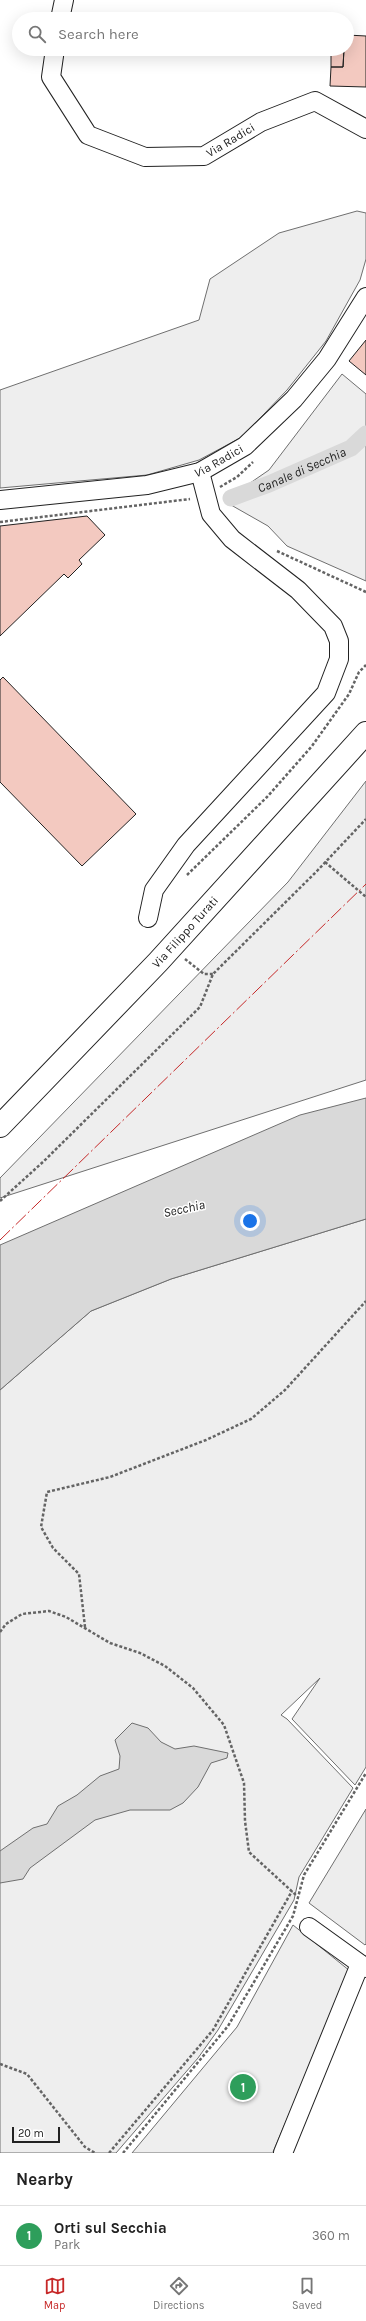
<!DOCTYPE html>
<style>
:root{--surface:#fff;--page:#f2f2f2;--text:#222;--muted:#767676;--line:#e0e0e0;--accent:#c62828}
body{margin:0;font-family:Karla,sans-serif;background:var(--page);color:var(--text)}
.scale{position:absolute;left:12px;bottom:10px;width:48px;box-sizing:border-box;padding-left:4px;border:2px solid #222;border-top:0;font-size:11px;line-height:14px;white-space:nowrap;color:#222;-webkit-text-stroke:3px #fff;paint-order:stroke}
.you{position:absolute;left:250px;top:1221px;width:14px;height:14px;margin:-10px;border:3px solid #fff;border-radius:50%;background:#1a73e8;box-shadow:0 0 0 6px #1a73e833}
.badge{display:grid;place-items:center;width:26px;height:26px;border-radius:50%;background:var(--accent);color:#fff;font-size:13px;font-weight:700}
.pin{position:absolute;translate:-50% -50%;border:2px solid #fff;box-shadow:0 1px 4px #0006}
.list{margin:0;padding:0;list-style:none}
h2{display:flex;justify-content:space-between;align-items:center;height:52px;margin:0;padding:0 16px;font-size:17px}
h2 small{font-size:13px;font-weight:400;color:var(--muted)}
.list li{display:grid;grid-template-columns:26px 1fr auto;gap:12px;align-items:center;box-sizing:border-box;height:60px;padding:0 16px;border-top:1px solid var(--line)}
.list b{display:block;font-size:15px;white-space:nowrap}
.list p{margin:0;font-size:13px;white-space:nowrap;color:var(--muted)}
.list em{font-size:13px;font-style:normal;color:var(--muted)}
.icon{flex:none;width:22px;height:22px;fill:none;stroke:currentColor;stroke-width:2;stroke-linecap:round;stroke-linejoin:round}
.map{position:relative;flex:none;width:366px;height:2153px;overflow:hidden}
.search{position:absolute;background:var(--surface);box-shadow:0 4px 16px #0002;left:12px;right:12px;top:12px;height:44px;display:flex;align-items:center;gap:10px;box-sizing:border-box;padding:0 14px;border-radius:22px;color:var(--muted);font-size:15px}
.sheet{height:112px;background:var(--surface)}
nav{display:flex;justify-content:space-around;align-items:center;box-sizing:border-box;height:56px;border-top:1px solid var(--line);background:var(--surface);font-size:11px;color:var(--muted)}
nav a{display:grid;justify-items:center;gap:2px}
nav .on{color:var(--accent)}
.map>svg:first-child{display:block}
</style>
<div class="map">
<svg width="366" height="2153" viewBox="0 0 366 2153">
<rect width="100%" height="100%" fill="#fff"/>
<!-- green -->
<path fill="#eee" stroke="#6f6f6f" d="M 357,211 L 366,213 L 366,259 L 360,280 L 326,341 L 287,390 L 242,437 L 199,460 L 147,475 L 0,488 L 0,390 L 199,320 L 210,279 L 279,233 Z
M 342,374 L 366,394 L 366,581 L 287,546 L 268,526 L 224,501 L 269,470 Z
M 366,781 L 366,1080 L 0,1198 L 0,1178 L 288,882 Z
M 366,1219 L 366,1767 L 355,1785 L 292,1719 L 320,1678 L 281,1715 L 287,1719 L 353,1788 L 299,1877 L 294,1900 L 218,2030 L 198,2058 L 116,2153 L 0,2153 L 0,1390 L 91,1311 L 171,1279 Z
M 293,1925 L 350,1971 L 273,2152 L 275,2153 L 132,2153 L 237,2027 Z"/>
<!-- parking -->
<path fill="#ededed" stroke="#6f6f6f" d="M 366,1809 L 366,1944 L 365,1945 L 309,1903 Z"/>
<!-- water -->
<path fill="#d9d9d9" stroke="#6f6f6f" d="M 366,1098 L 366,1219 L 171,1279 L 91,1311 L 0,1390 L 0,1245 L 300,1115 Z
M 132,1723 L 148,1728 L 161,1742 L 175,1749 L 194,1746 L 228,1753 L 227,1758 L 211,1763 L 198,1787 L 183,1803 L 170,1810 L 130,1810 L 95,1820 L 30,1868 L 23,1879 L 0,1883 L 0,1851 L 33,1828 L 47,1824 L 58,1806 L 77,1795 L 100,1776 L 119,1769 L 120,1756 L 115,1740 Z"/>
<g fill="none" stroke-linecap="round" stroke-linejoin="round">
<!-- canal -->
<path stroke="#d9d9d9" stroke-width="17" id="s1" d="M 231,498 L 269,484 L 351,448 L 366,434"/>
</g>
<!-- building -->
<path fill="#f3c9c0" stroke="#222" d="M 347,35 L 366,36 L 366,87 L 330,86 L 331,67 L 343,67 L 344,49 L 347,49 Z
M 331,49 L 344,49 L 343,67 L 331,67 Z
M 366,340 L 366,375 L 349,361 Z
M 87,516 L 105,535 L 79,560 L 82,564 L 68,578 L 64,574 L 0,636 L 0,526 Z
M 3,677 L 136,814 L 82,866 L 0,782 L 0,680 Z"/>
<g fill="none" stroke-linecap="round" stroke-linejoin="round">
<!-- minor casing -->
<g stroke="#222" stroke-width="20">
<g id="minor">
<path d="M 60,19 L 64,0"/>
<path id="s2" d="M 55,49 L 51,77 L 88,135 L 145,157 L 204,156 L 261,122 L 315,101 L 366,129"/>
<path id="s3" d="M 0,500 L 147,485 L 200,472 L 245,446 L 294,399 L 327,359 L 366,297"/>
<path d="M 148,918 L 154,890 L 186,845 L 326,693 L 339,659 L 339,641 L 333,626 L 298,590 L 232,539 L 211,514 L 200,472"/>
<path d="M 309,1927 L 366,1968"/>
<path d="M 283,2153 L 360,1964"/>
</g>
</g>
<!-- major casing -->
<g stroke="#222" stroke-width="24">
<g id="major">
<path id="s4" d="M 0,1126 L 158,962 L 366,733"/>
</g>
</g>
<!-- path -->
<path stroke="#646464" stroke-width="2.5" stroke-dasharray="3 2" stroke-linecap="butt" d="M 220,487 L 237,477 L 253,462
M 0,522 L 190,499
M 277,551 L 366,592
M 325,862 L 366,897
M 187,875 L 267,797 L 312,746 L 349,694 L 359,672 L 366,665
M 185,959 L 204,974 L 213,974
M 0,1201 L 44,1161 L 200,1007 L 213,974 L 317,871 L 366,819
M 85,1627 L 79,1574 L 53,1548 L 41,1527 L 47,1492 L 110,1477 L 206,1440 L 251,1419 L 285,1390 L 366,1301
M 0,1632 L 6,1624 L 22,1614 L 49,1611 L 66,1617 L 110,1643 L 140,1653 L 165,1666 L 193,1688 L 224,1725 L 244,1783 L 245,1821 L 249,1852 L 297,1896
M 0,2064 L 27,2074 L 85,2147 L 95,2153
M 109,2153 L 213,2030 L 292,1891
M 123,2153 L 228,2026 L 293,1916 L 304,1875 L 366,1773"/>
<!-- minor -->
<use href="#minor" stroke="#fff" stroke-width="18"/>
<!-- major -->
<use href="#major" stroke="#fff" stroke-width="22"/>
<!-- power -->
<path stroke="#c62828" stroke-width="1" stroke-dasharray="14 3 2 3" stroke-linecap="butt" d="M 0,1240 L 366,884"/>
</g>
<g text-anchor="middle" stroke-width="3" stroke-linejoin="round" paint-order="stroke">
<!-- street labels -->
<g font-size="12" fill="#222" stroke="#fff">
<text dy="4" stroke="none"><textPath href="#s2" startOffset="248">Via Radici</textPath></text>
<text dy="4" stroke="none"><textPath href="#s3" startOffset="224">Via Radici</textPath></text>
<text dy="4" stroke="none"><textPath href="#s4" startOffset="268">Via Filippo Turati</textPath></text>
</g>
<!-- water labels -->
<g font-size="13" font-style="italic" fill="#222" stroke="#fff">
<text dy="5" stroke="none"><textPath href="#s1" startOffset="76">Canale di Secchia</textPath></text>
<text transform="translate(184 1208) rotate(-12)" y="5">Secchia</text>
</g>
</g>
</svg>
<div class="scale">20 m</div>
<div class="you"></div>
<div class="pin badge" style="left:243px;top:2087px;background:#2e9e5b">1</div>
<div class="search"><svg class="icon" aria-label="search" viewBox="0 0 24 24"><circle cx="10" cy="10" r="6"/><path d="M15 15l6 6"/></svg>Search here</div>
</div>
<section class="sheet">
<h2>Nearby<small></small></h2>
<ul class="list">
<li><span class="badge" style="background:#2e9e5b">1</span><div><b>Orti sul Secchia</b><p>Park</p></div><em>360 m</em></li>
</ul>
</section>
<nav>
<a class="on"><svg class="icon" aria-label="map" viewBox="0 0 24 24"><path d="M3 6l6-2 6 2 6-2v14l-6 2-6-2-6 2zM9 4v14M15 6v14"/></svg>Map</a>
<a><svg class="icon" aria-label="directions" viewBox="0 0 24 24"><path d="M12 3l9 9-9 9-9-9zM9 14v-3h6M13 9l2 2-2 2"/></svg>Directions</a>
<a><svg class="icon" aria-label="saved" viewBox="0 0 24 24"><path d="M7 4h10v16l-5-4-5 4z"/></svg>Saved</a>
</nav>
